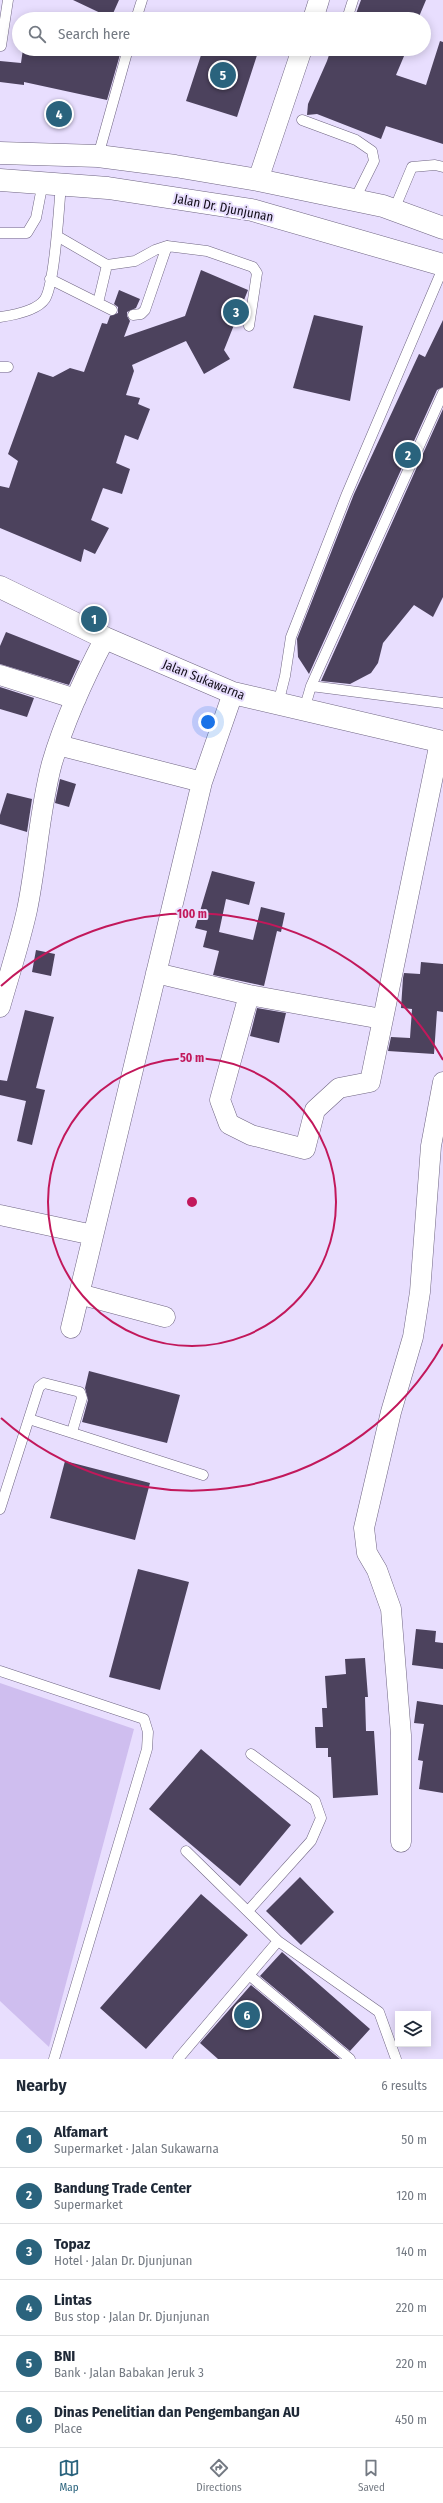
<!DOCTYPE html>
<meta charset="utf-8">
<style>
:root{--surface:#fff;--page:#f2f2f3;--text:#1f2937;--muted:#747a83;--line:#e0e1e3;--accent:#2a637d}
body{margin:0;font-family:"Fira Sans Condensed",sans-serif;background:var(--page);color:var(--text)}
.controls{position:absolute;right:12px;bottom:12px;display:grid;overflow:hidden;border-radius:0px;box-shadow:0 2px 10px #0003}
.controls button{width:36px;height:36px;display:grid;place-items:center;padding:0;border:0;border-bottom:1px solid var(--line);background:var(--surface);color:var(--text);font:20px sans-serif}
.you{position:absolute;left:208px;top:722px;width:14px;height:14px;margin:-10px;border:3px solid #fff;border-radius:50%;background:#1a73e8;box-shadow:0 0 0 6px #1a73e833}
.badge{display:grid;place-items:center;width:26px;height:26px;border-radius:50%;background:var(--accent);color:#fff;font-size:13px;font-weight:700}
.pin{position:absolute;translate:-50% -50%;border:2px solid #fff;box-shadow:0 1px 4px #0006}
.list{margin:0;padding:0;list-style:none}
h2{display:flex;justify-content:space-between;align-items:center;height:52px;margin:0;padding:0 16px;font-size:17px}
h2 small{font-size:13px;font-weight:400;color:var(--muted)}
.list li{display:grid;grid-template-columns:26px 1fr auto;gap:12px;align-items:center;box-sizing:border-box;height:56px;padding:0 16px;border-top:1px solid var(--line)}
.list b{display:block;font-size:15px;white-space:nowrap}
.list p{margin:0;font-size:13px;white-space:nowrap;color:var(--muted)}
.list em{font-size:13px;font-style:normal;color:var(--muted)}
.icon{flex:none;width:22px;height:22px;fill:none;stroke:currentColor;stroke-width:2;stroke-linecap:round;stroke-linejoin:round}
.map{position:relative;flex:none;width:443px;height:2059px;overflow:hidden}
.search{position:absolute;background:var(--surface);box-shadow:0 2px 10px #0003;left:12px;right:12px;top:12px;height:44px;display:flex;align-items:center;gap:10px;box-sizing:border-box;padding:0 14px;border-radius:22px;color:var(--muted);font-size:15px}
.sheet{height:388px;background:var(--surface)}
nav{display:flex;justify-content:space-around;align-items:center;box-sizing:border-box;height:56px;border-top:1px solid var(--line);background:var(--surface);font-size:11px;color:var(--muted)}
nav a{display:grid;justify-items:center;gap:2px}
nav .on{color:var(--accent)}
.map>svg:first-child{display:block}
</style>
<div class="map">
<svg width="443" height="2059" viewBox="0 0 443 2059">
<rect width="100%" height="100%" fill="#e8defe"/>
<!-- green -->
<path fill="#cfbeef" d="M 0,1683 L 134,1729 L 49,2047 L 0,2001 Z"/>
<!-- building -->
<path fill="#4c425d" d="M 73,0 L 119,0 L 111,18 Z
M 361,0 L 426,0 L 418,19 L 354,19 Z
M 440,41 L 443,42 L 443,144 L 386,126 L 381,139 L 317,114 L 307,115 L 308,104 L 327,61 L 331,49 L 407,49 L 396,75 L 426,85 Z
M 23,49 L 121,51 L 107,100 L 24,82 L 24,85 L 0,82 L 0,61 L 21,63 Z
M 203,49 L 259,49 L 237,117 L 186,101 Z
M 201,270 L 248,290 L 224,350 L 230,359 L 204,374 L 186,341 L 132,365 L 134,371 L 126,395 L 140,398 L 138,404 L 150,409 L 138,440 L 125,435 L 116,463 L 130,469 L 122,494 L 103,488 L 91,520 L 109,528 L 95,554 L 84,549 L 81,562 L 0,528 L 0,486 L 9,488 L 18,461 L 8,454 L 38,372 L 53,377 L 70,368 L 84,372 L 102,323 L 107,324 L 110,316 L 118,313 L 118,307 L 114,304 L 119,290 L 140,299 L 136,308 L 127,312 L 127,316 L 130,321 L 124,337 L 185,316 Z
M 314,315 L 363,326 L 350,401 L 293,388 Z
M 443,320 L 443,387 L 437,390 L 309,674 L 298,657 L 297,639 L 354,494 L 419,354 L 425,357 Z
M 443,409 L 443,597 L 433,617 L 414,605 L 383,643 L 378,663 L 371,673 L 350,684 L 321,681 Z
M 6,632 L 80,661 L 69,685 L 0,664 L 0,646 Z
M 0,687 L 34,698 L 27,717 L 0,709 Z
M 60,779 L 76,784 L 69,807 L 55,803 Z
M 7,793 L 32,799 L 27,832 L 0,824 L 0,815 Z
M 212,871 L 255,882 L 249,905 L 226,899 L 219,932 L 253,940 L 261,907 L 285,913 L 281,932 L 277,931 L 264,986 L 213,975 L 219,951 L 203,947 L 207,931 L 195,928 Z
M 36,950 L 55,954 L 51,976 L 32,972 Z
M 421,962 L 443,964 L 443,1012 L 437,1011 L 434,1054 L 388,1051 L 391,1037 L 410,1038 L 412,1009 L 401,1008 L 403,978 L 404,973 L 420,974 Z
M 257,1008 L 286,1013 L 279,1043 L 250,1036 Z
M 25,1010 L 54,1017 L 36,1088 L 45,1090 L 32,1145 L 17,1141 L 26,1101 L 0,1095 L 0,1080 L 7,1081 Z
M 89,1371 L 180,1395 L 167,1443 L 82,1422 L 88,1400 L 85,1388 Z
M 65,1461 L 150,1483 L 135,1540 L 50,1518 Z
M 138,1569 L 189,1582 L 160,1690 L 109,1677 Z
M 416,1629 L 436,1631 L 435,1642 L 443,1643 L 443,1669 L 412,1665 Z
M 365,1658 L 368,1697 L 365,1697 L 366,1731 L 374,1731 L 378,1795 L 333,1798 L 331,1757 L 328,1757 L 328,1748 L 316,1748 L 315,1727 L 323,1727 L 322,1708 L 327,1708 L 325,1676 L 346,1674 L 345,1659 Z
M 417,1701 L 443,1705 L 443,1793 L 419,1789 L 423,1761 L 418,1760 L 424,1724 L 414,1723 Z
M 201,1749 L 291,1825 L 240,1886 L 149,1809 Z
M 300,1877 L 334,1912 L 301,1945 L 266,1911 Z
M 201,1894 L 248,1935 L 146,2049 L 100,2008 Z
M 282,1952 L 370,2029 L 350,2051 L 260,1976 Z
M 251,1985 L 340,2059 L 218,2059 L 200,2043 Z"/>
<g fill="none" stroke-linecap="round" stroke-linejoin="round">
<!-- lane casing -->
<g stroke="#6f6582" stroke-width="11">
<path id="lane" d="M 136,19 L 142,0
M 347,19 L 353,0
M 1,46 L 8,0
M 302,120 L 356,140 L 372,151 L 374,161 L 354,201
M 98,156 L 128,49
M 394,210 L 412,167 L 435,165 L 443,167
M 0,233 L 27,233 L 36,218 L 43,182
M 57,236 L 107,265 L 98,303
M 107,265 L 135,261 L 155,250 L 167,246 L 207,251 L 253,267 L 257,273 L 249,326
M 50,279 L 112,310
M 133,315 L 141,314 L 145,310 L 167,246
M 0,317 C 14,315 37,311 45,299 C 55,283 59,206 61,184
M 0,367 L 8,367
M 311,686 L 443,703
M 278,704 L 285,676 L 291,637 L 346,496 L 443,268
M 304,710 L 311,686 L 443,393
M 29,1419 L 203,1475
M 0,1509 L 39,1387 L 44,1383 L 80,1392 L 82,1398 L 72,1432
M 0,1671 L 144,1719 L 148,1732 L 147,1749 L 54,2059
M 248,1911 L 311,1841 L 321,1818 L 315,1801 L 251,1754
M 278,1941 L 379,2012 L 396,2059
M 249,1975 L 350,2059
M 178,2059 L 278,1941 L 186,1851"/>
</g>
<!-- street casing -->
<g stroke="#6f6582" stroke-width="21">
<path id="street" d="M 313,19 L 319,0
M 258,180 L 302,49
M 0,675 L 76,699
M 58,745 L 202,782
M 156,973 L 249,995 L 382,1019
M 249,995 L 220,1100 L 229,1124 L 251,1135 L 305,1149 L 315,1110 L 339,1088 L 370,1082 L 440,742
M 0,1007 C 9,975 20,942 27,910 C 37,862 39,811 52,763 C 65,719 84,678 105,638
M 0,1215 L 93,1235
M 79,1294 L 165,1317
M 71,1328 L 202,782 L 233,693
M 401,1842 L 401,1735 L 391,1609 L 377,1570 L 367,1553 L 364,1528 L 391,1412 L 413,1337 L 420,1292 L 431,1146 L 443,1082"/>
</g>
<!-- secondary casing -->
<g stroke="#6f6582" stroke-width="23">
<path id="secondary" d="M 0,587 L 105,638 L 233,693 L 443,742"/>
</g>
<!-- highway casing -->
<g stroke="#6f6582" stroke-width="23">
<path id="highway" d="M 0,153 L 98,156 L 175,166 L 258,180 L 383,206 L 443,228
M 0,180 L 108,188 L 252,210 L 443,265"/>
</g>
<!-- lane -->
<use href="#lane" stroke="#fff" stroke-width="10"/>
<!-- street -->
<use href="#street" stroke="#fff" stroke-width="20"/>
<!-- secondary -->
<use href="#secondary" stroke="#fff" stroke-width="22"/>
<!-- highway -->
<use href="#highway" stroke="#fff" stroke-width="22"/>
</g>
<!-- distance rings -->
<g fill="none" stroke="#c2185b" stroke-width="2">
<circle cx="192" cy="1202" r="144"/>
<path d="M443 1344A288 288 0 0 1 1 1418M1 986A288 288 0 0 1 443 1060"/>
</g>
<g text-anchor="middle" stroke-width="4" stroke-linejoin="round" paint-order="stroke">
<!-- street labels -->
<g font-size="13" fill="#120e19" stroke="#e8defe">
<text transform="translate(224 207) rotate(11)" y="5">Jalan Dr. Djunjunan</text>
<text transform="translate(204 679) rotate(22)" y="5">Jalan Sukawarna</text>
</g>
</g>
<circle cx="192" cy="1202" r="6" fill="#c2185b" stroke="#e8defe" stroke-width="2"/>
<g font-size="12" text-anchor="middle" font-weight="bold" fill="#c2185b" stroke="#e8defe" stroke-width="4" stroke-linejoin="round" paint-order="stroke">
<text x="192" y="918">100 m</text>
<text x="192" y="1062">50 m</text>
</g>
</svg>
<div class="controls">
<button><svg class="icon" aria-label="layers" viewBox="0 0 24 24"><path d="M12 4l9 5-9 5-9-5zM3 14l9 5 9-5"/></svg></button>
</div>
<div class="you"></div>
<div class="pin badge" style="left:94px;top:619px">1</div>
<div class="pin badge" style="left:408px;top:455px">2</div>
<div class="pin badge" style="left:236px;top:312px">3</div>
<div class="pin badge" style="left:59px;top:114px">4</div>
<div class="pin badge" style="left:223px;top:75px">5</div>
<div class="pin badge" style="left:247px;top:2015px">6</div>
<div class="search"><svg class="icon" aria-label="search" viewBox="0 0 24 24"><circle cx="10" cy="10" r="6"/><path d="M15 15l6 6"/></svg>Search here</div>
</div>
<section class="sheet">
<h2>Nearby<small>6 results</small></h2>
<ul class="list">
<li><span class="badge">1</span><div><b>Alfamart</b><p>Supermarket · Jalan Sukawarna</p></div><em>50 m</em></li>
<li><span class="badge">2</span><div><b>Bandung Trade Center</b><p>Supermarket</p></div><em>120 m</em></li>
<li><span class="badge">3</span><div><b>Topaz</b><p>Hotel · Jalan Dr. Djunjunan</p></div><em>140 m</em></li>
<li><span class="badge">4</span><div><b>Lintas</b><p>Bus stop · Jalan Dr. Djunjunan</p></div><em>220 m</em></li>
<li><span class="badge">5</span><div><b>BNI</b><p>Bank · Jalan Babakan Jeruk 3</p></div><em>220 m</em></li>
<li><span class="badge">6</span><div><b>Dinas Penelitian dan Pengembangan AU</b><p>Place</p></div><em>450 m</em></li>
</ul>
</section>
<nav>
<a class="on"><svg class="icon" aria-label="map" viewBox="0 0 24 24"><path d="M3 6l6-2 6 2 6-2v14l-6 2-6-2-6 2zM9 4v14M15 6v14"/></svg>Map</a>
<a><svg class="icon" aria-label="directions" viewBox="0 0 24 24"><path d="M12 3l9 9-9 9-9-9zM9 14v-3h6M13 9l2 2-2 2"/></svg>Directions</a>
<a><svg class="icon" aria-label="saved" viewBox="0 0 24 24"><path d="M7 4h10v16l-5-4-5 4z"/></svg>Saved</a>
</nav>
